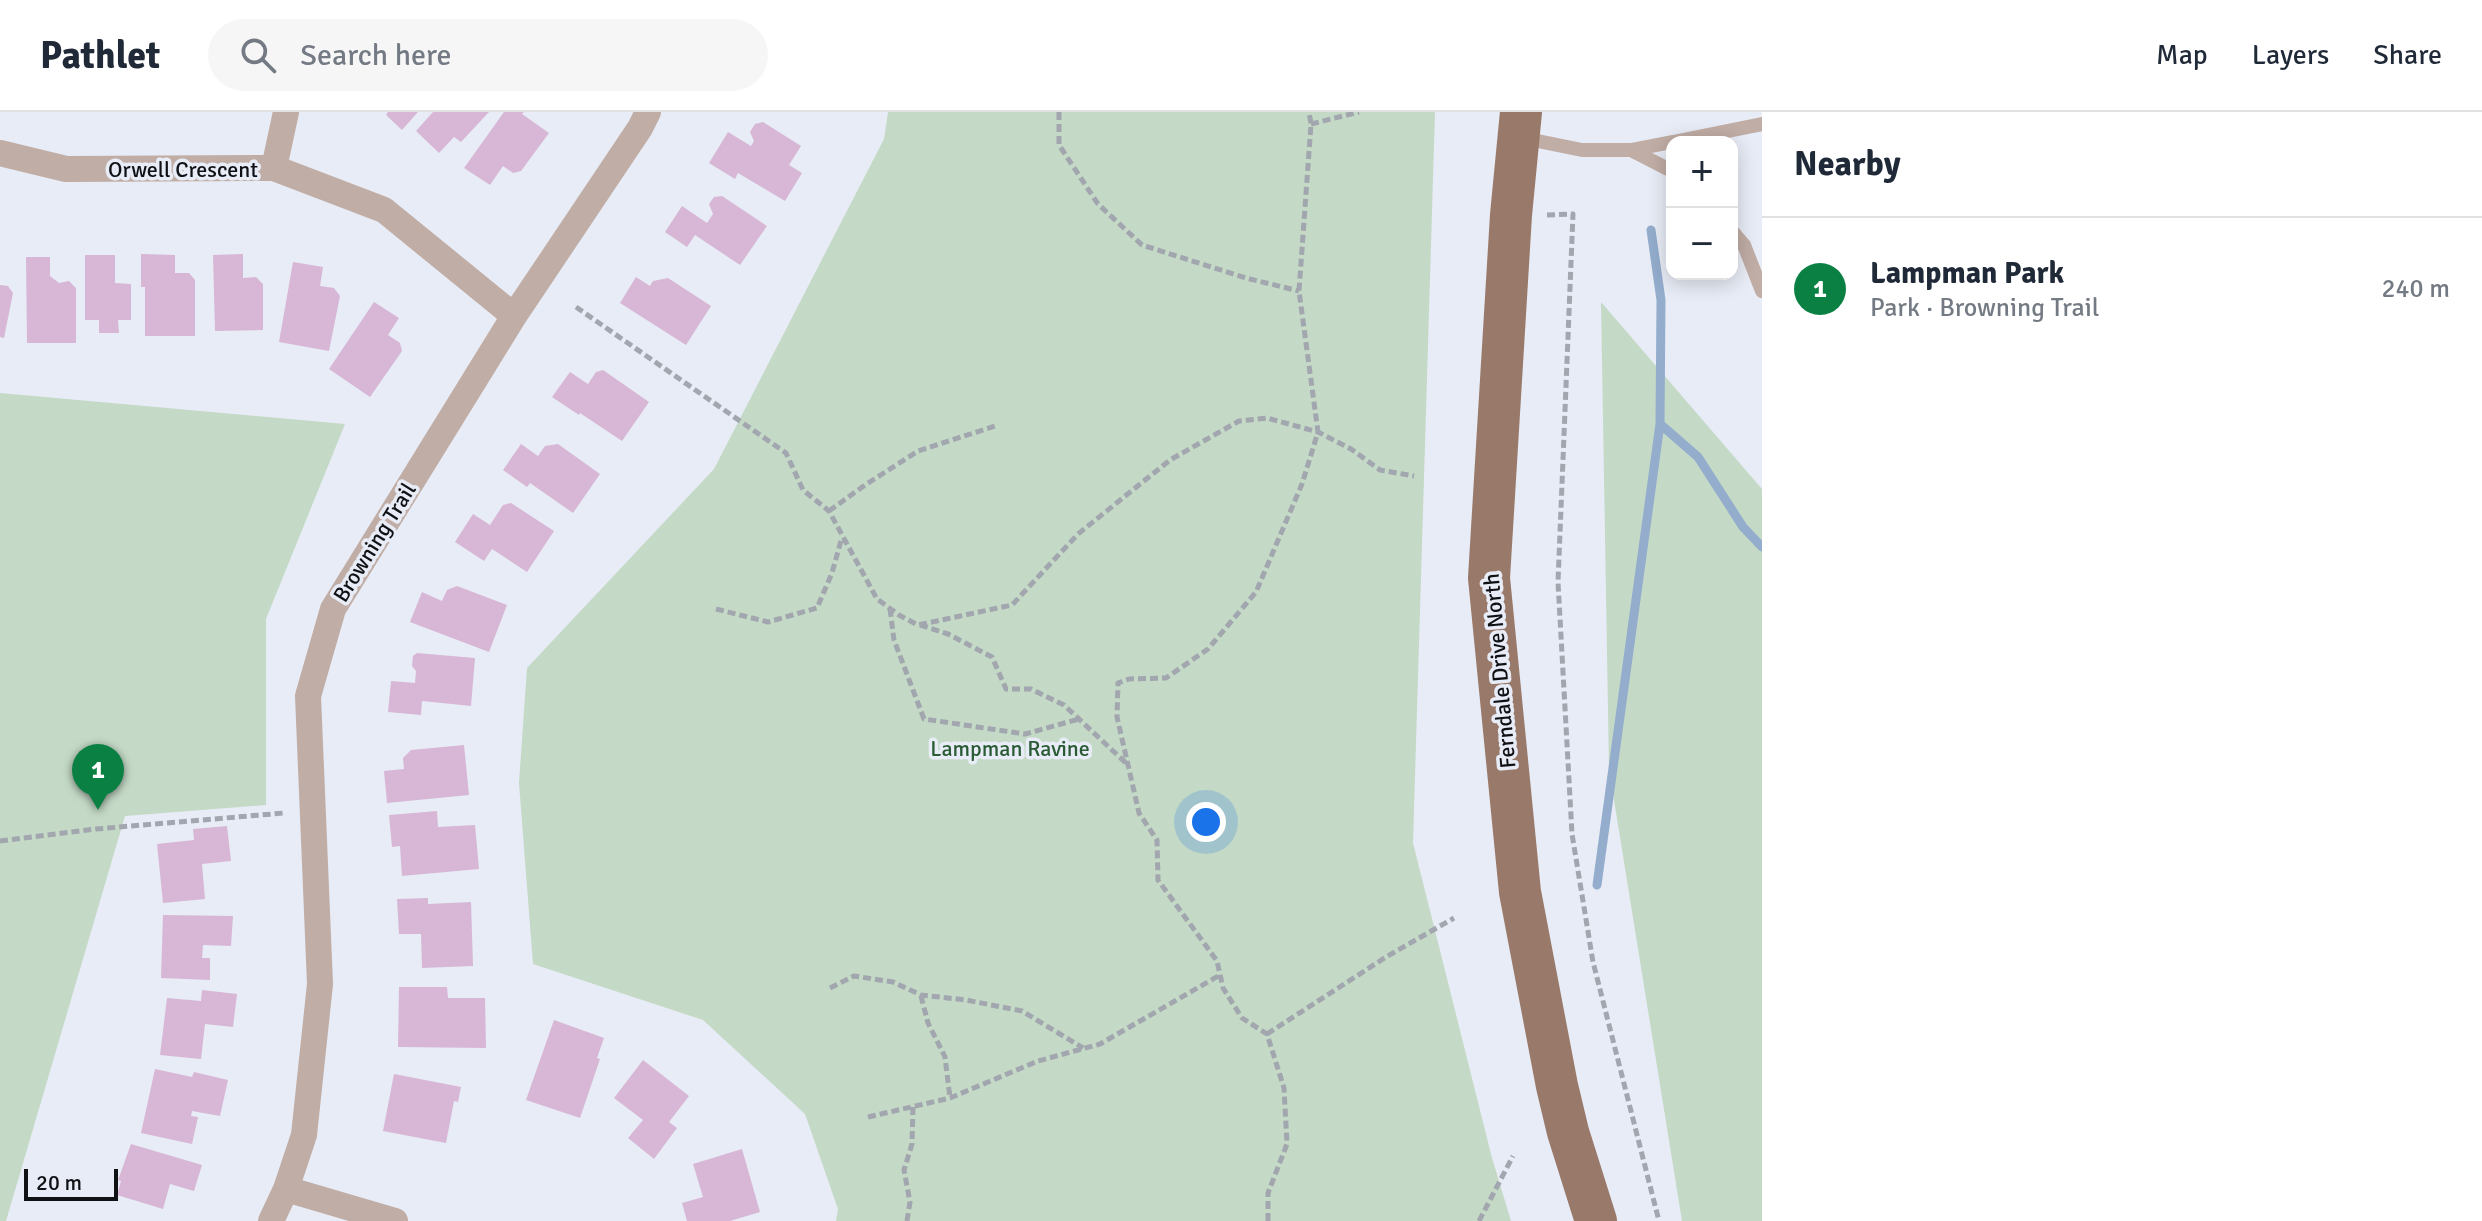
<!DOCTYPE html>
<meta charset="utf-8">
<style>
:root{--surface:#fff;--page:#f6f6f7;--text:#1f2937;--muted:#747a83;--line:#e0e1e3;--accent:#0b8043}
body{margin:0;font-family:Signika,sans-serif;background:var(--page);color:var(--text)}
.controls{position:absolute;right:24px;top:24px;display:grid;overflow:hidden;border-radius:16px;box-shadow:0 4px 20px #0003}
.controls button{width:72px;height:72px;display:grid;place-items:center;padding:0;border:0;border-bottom:2px solid var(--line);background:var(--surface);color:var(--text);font:40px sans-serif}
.scale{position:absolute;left:24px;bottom:20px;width:94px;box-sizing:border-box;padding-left:8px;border:4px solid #101115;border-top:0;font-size:22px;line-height:28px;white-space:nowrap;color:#101115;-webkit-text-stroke:6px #e8ecf6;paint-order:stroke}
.you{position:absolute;left:1206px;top:710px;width:28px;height:28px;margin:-20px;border:6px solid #fff;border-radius:50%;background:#1a73e8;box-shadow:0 0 0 12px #1a73e833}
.badge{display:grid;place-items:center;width:52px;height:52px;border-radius:50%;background:var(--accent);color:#fff;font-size:26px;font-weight:700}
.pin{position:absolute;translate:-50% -66px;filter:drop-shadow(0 2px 4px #0008)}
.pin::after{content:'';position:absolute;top:42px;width:28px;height:24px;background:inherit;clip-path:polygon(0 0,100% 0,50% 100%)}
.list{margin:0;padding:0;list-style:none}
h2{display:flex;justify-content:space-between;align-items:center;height:104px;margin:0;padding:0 32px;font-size:34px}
h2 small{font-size:26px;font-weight:400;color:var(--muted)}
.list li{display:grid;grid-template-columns:52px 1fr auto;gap:24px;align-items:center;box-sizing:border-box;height:144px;padding:0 32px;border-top:2px solid var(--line)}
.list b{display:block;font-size:30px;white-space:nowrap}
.list p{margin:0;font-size:26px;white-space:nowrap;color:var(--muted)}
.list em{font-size:26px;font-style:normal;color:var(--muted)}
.icon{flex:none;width:44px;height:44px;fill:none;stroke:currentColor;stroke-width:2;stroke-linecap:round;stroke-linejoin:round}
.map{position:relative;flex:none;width:1762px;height:1109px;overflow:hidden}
header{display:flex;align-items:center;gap:48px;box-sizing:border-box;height:112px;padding:0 40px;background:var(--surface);border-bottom:2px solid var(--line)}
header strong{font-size:38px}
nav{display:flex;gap:44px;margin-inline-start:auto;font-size:28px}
.search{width:560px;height:72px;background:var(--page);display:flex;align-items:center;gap:20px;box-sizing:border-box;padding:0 28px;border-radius:44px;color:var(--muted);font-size:30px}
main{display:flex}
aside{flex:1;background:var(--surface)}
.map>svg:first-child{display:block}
</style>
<header>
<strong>Pathlet</strong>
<div class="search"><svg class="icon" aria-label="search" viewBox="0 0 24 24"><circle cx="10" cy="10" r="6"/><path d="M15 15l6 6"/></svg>Search here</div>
<nav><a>Map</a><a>Layers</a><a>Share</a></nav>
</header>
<main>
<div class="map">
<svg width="1762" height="1109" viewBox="0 0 1762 1109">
<rect width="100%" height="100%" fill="#e8ecf6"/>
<!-- green -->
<path fill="#c4d9c6" d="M 888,0 L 1435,0 L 1413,731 L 1492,1046 L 1511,1109 L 836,1109 L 838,1097 L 805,1002 L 703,908 L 533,852 L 519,671 L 527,556 L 714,357 L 884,27 Z
M 1601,190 L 1762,377 L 1762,1109 L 1682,1109 L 1609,657 Z
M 0,281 L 345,312 L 266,507 L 266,693 L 125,704 L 6,1109 L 0,1109 Z"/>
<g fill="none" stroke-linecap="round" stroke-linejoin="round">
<!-- stream -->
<path stroke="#94adcd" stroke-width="9" d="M 1651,118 L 1661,188 L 1660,312
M 1597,773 L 1660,312 L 1698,345 L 1743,415 L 1762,435"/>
</g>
<!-- building -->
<path fill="#d7b7d5" d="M 388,0 L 418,0 L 402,18 L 386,3 Z
M 433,0 L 489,0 L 461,30 L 454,25 L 439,41 L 416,19 Z
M 504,0 L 524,0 L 522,2 L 549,21 L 521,59 L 513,61 L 503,54 L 490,73 L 464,56 Z
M 763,10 L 801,34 L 789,53 L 802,61 L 785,89 L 738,61 L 735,67 L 709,51 L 728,20 L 751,34 L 754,29 L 750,20 L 755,12 Z
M 722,84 L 767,114 L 740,153 L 695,123 L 687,135 L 665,120 L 682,94 L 707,111 L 713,102 L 709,92 L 714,85 Z
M 141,142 L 175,143 L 175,161 L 189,161 L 195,168 L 195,224 L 145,224 L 145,175 L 141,175 Z
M 243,142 L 243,166 L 256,165 L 263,172 L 263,218 L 215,219 L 213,143 Z
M 85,143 L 115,143 L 115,171 L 131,172 L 131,208 L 118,208 L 119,221 L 99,221 L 99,208 L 85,208 Z
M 26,145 L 50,145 L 50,164 L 59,171 L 69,169 L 76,176 L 76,231 L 27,231 Z
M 293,150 L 323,155 L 320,174 L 334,176 L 340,184 L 329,239 L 279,230 Z
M 636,165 L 650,174 L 653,169 L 668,166 L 711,194 L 686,233 L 620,191 Z
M 0,173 L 8,174 L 13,181 L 4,226 L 0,225 Z
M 374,190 L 399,206 L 388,223 L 400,231 L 402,239 L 370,285 L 329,257 Z
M 603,258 L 649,290 L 622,329 L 580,301 L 579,303 L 552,285 L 570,260 L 588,272 L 596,260 Z
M 521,332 L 538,344 L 545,334 L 558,332 L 600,362 L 573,401 L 530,371 L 527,375 L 503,358 Z
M 511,391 L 554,419 L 527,460 L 492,437 L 484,449 L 455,430 L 473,402 L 490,413 L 503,393 Z
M 457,474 L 507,493 L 489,540 L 410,510 L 422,480 L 442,489 L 447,478 Z
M 417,541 L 475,546 L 471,594 L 422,589 L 421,603 L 388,600 L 391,569 L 415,571 L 416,559 L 412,554 L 413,544 Z
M 464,633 L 469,683 L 387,691 L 384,659 L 404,657 L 403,646 L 411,638 Z
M 437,699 L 438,715 L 475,713 L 479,757 L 402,764 L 400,734 L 392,735 L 389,703 Z
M 227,714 L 231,749 L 202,752 L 205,787 L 163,791 L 157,732 L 194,728 L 193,717 Z
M 428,786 L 428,792 L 471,790 L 473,854 L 422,856 L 421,822 L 399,822 L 397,787 Z
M 163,803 L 233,804 L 231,834 L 203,833 L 202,846 L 210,846 L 210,868 L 161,866 Z
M 399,875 L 447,875 L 448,886 L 485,886 L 486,936 L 398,935 Z
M 202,878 L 237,882 L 233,915 L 205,912 L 201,947 L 160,943 L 167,886 L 201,889 Z
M 554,908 L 604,926 L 597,946 L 600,947 L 580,1006 L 526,988 Z
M 643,948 L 689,984 L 669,1010 L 677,1016 L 654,1047 L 628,1026 L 643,1008 L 614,986 Z
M 155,957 L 192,965 L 194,960 L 228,968 L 220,1004 L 192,999 L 191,1004 L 198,1005 L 192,1032 L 141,1021 Z
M 394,962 L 461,975 L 458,990 L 454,989 L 446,1031 L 383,1019 Z
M 131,1032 L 202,1053 L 194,1079 L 170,1072 L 163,1097 L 117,1083 L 121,1069 L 118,1068 Z
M 742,1037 L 760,1100 L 730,1109 L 687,1109 L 682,1091 L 703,1085 L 693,1052 Z"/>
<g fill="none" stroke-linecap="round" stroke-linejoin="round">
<!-- path -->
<path stroke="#a2a6ae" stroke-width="5" stroke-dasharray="8 4" stroke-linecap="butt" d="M 1059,0 L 1059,33 L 1098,92 L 1142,133 L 1246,166 L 1299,179
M 1311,12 L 1359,0
M 1547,103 L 1573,102 L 1558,470 L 1572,722 L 1593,850 L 1659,1109
M 576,195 L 786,341 L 803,378 L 829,399 L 877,487 L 899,503 L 918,513 L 1012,493 L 1078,422 L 1170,348 L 1239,309 L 1267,306 L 1318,320 L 1351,337 L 1380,358 L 1414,364
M 829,399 L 865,373 L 918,339 L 995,314
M 716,497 L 768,510 L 817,496 L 832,461 L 842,425
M 890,497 L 894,528 L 924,607 L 1025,622 L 1079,607
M 920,513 L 948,522 L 992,545 L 1006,577 L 1031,577 L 1064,593 L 1127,652
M 0,729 L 96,717 L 284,701
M 830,876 L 854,864 L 893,870 L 921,883 L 966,888 L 1022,899 L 1083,936
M 921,884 L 928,911 L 945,945 L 950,986
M 1267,922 L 1386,845 L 1454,806
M 868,1005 L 950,986 L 1038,949 L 1100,932 L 1220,863
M 907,1109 L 910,1090 L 904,1058 L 912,1032 L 913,994
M 1268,1109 L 1268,1081 L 1287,1032 L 1284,976 L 1267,922 L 1242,906 L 1223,876 L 1217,849 L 1158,768 L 1157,728 L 1139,701 L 1117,605 L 1118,571 L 1129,567 L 1166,566 L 1208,537 L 1256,480 L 1302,372 L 1318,320 L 1299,179 L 1311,12 L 1309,0
M 1479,1109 L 1513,1044"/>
<!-- service -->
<path stroke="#c0ada5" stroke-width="14" d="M 1523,26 L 1582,38 L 1631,38 L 1672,59
M 1673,30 L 1762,12
M 1631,38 L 1672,30
M 1732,119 L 1744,133 L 1762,179"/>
<!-- minor -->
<path stroke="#c0ada5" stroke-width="26" d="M 0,41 L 66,57 L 274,56 L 384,98 L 514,204
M 274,56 L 286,0
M 286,1077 L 395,1109
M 271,1109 L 286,1077 L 304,1023 L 320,872 L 308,584 L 333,497 L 514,204 L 640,16 L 648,0"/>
<!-- primary -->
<path stroke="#99796a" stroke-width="42" d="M 1521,0 L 1511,103 L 1489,466 L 1520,780 L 1557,974 L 1568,1020 L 1596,1109"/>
</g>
<g text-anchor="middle" stroke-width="7" stroke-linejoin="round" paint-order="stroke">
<!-- street labels -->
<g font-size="22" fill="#101115" stroke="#e8ecf6">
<text x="183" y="65">Orwell Crescent</text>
<text transform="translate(374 430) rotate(-58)" y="8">Browning Trail</text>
<text transform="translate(1499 559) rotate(-95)" y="8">Ferndale Drive North</text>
</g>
<!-- park labels -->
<g font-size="22" fill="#2a5b34" stroke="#e8ecf6">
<text x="1010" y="644">Lampman Ravine</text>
</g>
</g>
</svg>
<div class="controls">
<button>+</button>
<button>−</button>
</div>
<div class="scale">20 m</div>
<div class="you"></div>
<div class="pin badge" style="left:98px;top:698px">1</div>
</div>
<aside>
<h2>Nearby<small></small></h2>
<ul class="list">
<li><span class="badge">1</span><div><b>Lampman Park</b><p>Park · Browning Trail</p></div><em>240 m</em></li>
</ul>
</aside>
</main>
